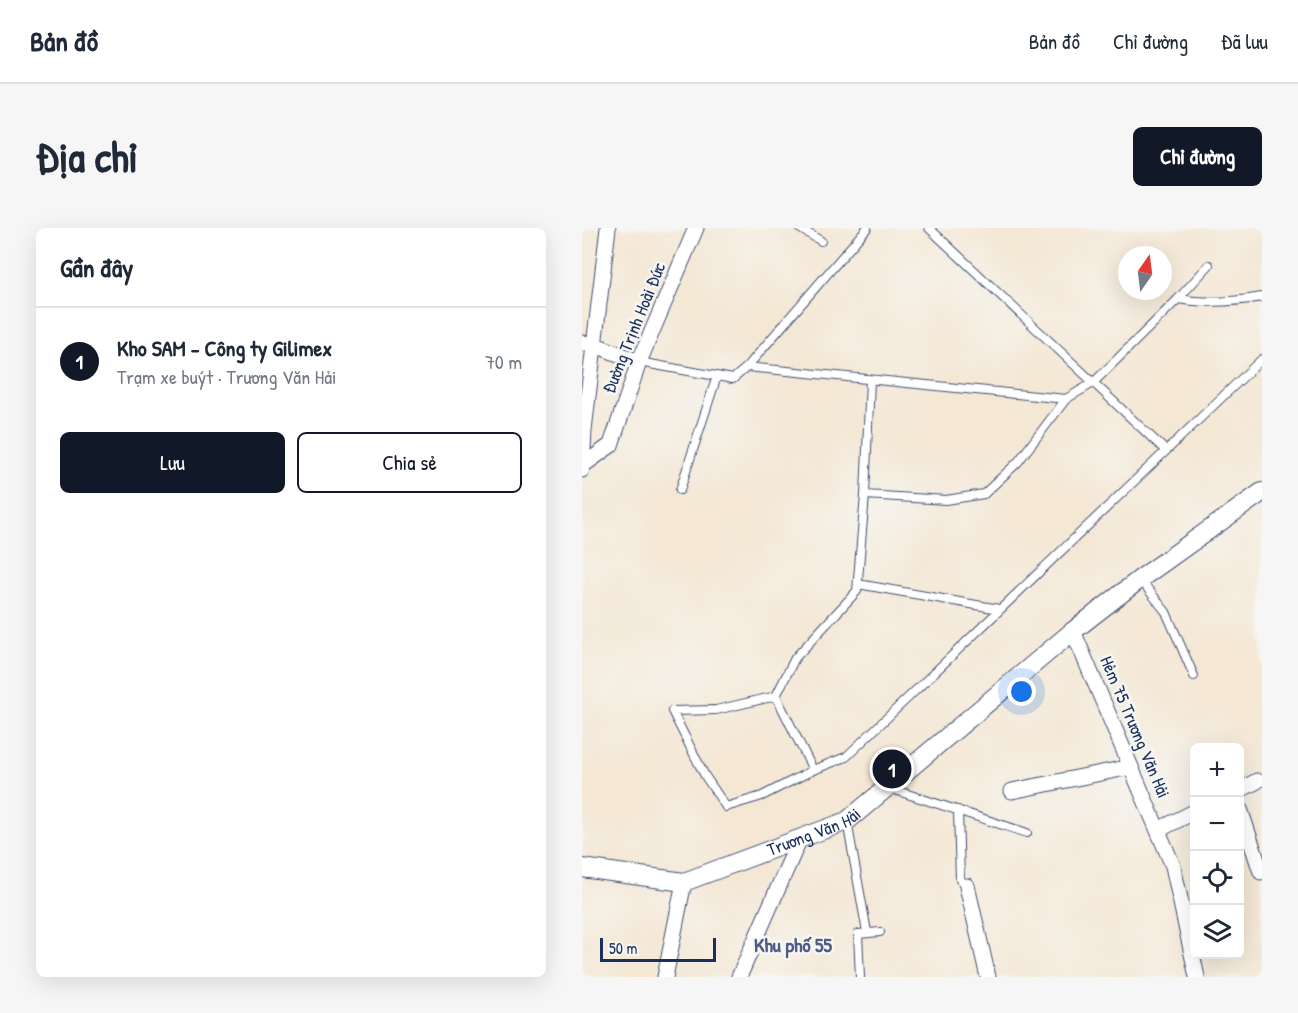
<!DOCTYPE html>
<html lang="vi">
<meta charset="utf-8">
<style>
:root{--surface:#fff;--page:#f6f6f7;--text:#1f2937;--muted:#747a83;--line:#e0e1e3;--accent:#111827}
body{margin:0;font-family:"Patrick Hand",sans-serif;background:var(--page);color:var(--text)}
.controls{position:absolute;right:18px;bottom:18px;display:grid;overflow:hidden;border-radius:9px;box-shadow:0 6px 24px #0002}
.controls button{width:54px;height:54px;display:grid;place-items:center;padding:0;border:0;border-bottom:2px solid var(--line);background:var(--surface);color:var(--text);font:30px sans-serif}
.compass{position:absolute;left:536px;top:18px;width:54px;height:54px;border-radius:50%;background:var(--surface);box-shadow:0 6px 24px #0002;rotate:14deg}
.scale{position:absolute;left:18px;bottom:15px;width:116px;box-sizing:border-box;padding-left:6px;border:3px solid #1b2f5e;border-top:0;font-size:16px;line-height:21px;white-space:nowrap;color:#1b2f5e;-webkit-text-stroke:4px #f6f6f2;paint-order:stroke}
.you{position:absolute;left:440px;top:464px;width:21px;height:21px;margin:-15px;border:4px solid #fff;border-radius:50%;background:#1a73e8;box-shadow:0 0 0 9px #1a73e833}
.badge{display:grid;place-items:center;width:39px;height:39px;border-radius:50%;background:var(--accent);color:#fff;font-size:20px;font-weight:700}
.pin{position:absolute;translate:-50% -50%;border:3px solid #fff;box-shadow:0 2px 6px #0006}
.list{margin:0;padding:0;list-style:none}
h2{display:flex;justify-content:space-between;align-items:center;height:78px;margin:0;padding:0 24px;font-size:26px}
h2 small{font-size:20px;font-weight:400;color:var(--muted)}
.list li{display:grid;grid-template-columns:39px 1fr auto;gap:18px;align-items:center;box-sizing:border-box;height:108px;padding:0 24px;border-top:2px solid var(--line)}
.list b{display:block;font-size:22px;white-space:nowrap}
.list p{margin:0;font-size:20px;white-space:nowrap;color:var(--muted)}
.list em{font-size:20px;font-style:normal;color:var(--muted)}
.actions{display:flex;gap:12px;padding:18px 24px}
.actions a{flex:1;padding:14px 0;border:2px solid var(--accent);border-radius:9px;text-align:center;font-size:21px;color:var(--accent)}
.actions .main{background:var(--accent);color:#fff}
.icon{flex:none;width:33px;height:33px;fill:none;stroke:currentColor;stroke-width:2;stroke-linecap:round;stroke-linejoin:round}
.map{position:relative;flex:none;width:680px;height:749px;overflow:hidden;border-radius:9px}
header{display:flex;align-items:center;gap:36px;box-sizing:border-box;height:84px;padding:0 30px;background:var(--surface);border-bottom:2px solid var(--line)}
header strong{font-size:28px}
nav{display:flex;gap:33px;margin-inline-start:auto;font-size:21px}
.intro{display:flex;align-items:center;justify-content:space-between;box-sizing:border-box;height:144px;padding:0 36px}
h1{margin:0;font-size:42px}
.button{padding:15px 27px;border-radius:9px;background:var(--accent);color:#fff;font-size:21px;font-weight:700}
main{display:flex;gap:36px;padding:0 36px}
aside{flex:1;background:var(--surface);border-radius:9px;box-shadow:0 6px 24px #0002}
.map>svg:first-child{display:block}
</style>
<header>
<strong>Bản đồ</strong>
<nav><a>Bản đồ</a><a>Chỉ đường</a><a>Đã lưu</a></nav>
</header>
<div class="intro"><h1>Địa chỉ</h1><a class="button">Chỉ đường</a></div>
<main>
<aside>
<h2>Gần đây<small></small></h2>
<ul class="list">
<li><span class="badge">1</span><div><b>Kho SAM - Công ty Gilimex</b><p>Trạm xe buýt · Trương Văn Hải</p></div><em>70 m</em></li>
</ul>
<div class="actions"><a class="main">Lưu</a><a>Chia sẻ</a></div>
</aside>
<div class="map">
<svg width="680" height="749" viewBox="0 0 680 749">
<rect width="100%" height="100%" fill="#f6f6f2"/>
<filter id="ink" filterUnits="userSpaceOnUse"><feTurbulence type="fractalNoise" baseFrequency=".0167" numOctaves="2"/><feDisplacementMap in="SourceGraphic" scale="12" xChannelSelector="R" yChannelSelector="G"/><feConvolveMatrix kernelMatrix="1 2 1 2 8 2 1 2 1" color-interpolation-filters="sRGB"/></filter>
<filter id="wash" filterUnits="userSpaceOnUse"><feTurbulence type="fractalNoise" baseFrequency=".008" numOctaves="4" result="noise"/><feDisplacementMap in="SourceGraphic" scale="24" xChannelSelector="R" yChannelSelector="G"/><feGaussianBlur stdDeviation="1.35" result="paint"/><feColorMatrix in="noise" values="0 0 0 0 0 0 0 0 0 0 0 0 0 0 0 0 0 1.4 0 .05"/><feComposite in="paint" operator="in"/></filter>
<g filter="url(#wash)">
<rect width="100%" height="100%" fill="#f4e7d4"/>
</g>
<g filter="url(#ink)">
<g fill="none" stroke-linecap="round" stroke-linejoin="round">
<!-- service casing -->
<g stroke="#3c4b70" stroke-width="10">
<path id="service" d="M 217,0 L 239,13
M 347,0 L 583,222
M 596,71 C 625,76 652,74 680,69
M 57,134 L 151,151 L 165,139 L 285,0
M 165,139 L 484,171 L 511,155 L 596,71 L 627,37
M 98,262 L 135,148
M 283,267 L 288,152
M 558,351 L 584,384 L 612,448
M 276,356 L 417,381
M 194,468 L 134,482 L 90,483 L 123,548 L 144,579 L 180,568 L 231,542 L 264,529 L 680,131
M 231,542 L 194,468 L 213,430 L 275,363 L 283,267 L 364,272 L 402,266 L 436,234 L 484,171
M 307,560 L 445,605
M 376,582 L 378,652 L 385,658
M 265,593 L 285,704
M 278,749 L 276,706 L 298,704"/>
</g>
<!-- minor casing -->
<g stroke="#3c4b70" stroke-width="17">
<path id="minor" d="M 0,115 L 11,116 L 57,134
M 0,238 L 29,217 L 57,134 L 114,0
M 0,242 L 2,202 L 26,0
M 491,403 L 591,638 L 615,749
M 658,562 L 675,553
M 430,563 L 549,539
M 658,581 L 679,644
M 576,602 L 612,584
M 385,658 L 406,749
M 83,749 L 102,654
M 157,749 L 218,610"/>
</g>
<!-- tertiary casing -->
<g stroke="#3c4b70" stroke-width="20">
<g id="tertiary">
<path id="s1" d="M 0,640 L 102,654 L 265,593 L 491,403 L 558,351 L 680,264"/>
</g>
</g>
<!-- service -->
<use href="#service" stroke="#fff" stroke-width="8"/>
<!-- minor -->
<use href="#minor" stroke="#fff" stroke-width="15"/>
<!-- tertiary -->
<use href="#tertiary" stroke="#fff" stroke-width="18"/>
</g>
</g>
<g text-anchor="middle" stroke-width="5" stroke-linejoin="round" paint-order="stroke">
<!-- street labels -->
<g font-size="18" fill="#1b2f5e" stroke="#f6f6f2">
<text transform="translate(52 100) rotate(-68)" y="6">Đường Trịnh Hoài Đức</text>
<text transform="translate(553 499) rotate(67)" y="6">Hẻm 75 Trương Văn Hải</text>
<text dy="6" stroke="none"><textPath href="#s1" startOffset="242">Trương Văn Hải</textPath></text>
</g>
<!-- neighbourhood labels -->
<g font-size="20" font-weight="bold" fill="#515b88" stroke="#f6f6f2">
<text x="211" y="724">Khu phố 55</text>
</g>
</g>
</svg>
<div class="controls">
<button>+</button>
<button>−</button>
<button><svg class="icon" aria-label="locate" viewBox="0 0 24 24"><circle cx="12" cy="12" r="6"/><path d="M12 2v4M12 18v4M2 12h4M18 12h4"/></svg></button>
<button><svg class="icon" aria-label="layers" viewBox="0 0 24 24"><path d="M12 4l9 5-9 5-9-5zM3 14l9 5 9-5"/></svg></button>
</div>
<svg class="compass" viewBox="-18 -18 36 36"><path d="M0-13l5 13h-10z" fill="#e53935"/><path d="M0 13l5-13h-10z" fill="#747a83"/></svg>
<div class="scale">50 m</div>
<div class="you"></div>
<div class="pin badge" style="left:310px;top:541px">1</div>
</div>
</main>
